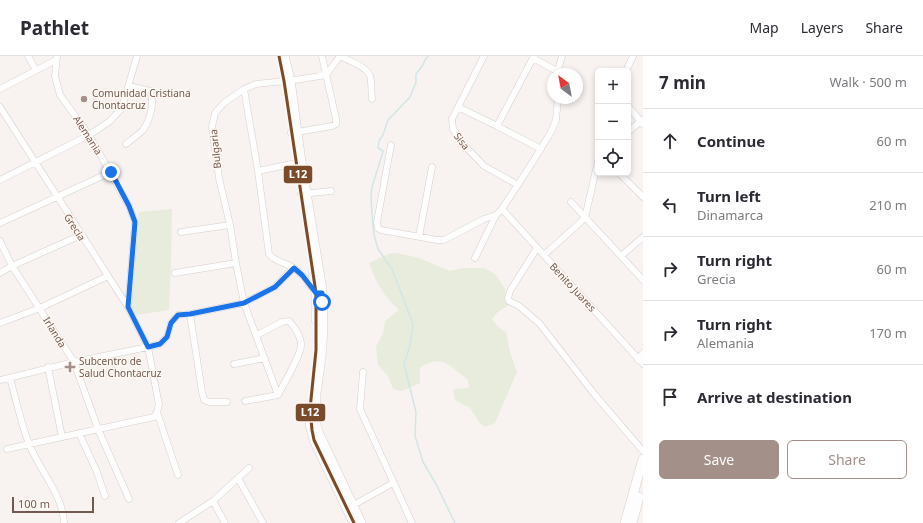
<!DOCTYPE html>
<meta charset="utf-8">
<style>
:root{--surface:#fff;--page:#f7f7f7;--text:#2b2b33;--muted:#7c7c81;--line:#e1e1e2;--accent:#a29089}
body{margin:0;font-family:"Noto Sans",sans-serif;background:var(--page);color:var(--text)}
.controls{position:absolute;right:12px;top:12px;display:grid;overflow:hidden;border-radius:6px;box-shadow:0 2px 6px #0003}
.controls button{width:36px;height:36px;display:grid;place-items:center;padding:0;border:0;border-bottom:1px solid var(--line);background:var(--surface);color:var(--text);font:20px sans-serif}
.compass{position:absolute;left:547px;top:12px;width:36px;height:36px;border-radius:50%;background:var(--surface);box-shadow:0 2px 6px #0003;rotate:328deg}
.scale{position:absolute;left:12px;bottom:10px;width:82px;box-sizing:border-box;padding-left:4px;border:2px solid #735a51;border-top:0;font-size:11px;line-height:14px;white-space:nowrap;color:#735a51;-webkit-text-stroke:3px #fdf8f2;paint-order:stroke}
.stop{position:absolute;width:12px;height:12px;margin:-9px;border:3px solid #1a73e8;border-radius:50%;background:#fff}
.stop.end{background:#1a73e8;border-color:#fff;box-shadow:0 1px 4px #0008}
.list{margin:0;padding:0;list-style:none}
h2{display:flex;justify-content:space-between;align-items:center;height:52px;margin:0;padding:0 16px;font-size:17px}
h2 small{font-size:13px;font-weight:400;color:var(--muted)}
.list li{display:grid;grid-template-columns:26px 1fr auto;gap:12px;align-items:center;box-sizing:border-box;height:64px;padding:0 16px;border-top:1px solid var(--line)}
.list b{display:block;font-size:15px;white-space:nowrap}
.list p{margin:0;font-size:13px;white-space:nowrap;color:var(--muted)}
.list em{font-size:13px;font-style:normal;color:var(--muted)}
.actions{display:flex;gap:8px;padding:12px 16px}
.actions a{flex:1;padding:9px 0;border:1px solid var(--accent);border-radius:6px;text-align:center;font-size:14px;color:var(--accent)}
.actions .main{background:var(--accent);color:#fff}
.icon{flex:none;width:22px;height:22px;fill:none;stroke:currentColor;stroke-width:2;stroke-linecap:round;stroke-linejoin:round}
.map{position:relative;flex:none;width:643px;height:467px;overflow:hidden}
header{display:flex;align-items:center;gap:24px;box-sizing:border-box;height:56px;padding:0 20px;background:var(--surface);border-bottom:1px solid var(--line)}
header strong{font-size:19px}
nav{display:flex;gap:22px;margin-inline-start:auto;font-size:14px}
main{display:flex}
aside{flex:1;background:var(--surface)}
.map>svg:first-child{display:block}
</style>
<header>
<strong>Pathlet</strong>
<nav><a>Map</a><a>Layers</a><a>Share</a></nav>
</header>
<main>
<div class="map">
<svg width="643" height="467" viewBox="0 0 643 467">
<rect width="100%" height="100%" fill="#f8f3f0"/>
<!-- green -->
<path fill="#e8ecdc" d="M 172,153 L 171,207 L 169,254 L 136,259 L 130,250 L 139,156 Z
M 391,197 L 402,198 L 419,202 L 450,215 L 463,212 L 485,212 L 496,219 L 505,233 L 505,241 L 510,248 L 498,256 L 492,263 L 498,271 L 506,276 L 510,296 L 517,316 L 495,367 L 485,371 L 479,366 L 470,352 L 455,344 L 453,333 L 469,332 L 468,324 C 449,310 443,297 420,312 L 420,327 L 402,335 L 393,333 L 388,320 L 378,309 L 376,291 L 383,277 L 385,265 L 399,254 C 382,238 377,228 369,207 Z"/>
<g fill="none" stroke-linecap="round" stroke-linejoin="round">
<!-- stream -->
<path stroke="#d2e6e7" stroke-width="1.5" d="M 428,0 L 425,4 L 423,9 L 416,18 L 416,26 L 410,41 L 388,64 L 383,79 L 379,85 L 378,92 L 383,95 L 382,99 L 372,131 L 371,140 L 372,158 L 374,179 L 378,193 L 392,213 L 413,268 L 410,289 L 404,308 L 416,356 L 415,380 L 423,406 L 436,428 L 455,467"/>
<!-- street casing -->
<g stroke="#d5cfcb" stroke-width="7">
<path id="street" d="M 28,0 L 36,14
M 57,0 L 55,20 L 60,39 L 89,79 L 129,150 L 135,166 L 128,251
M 340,0 C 349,5 366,10 370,20 C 372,27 371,36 372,43
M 484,0 L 452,63 L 453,73 L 465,90 L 484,110 L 518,129
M 533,2 L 557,15
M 626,15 L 633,0
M 557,18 L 562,0
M 0,33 L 56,4
M 244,33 L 258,115 L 269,198 C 275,206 286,207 294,212 C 303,218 309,228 315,236
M 628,50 L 643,68
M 0,51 L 128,251 L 148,291 L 159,349 L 157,356 L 178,419
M 458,51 L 497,70 L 541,93
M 497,70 L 534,0
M 628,76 L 642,64
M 291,77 L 332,70 L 336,68 L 336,63 L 322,0
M 126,88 C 131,84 138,79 143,74 C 150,64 155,46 150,35 L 129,30
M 391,89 L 377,166 L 378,172 L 381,174 L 437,184 L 444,184 L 484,163 L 496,159
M 258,115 L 301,106
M 619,117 L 643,141
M 0,124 L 89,79 L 110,65 L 122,52 L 137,0
M 301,138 L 331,135
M 571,146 L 643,224
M 502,153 L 643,308
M 0,167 L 111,116
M 181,176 L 230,169
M 419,181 L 432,111
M 0,185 L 12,210 L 74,306 L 98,373 L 129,443
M 537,192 L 510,235 L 508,242 L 509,245 L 519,250 L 539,267 L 595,339 L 643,395
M 544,199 L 585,162 L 598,105
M 621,200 L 643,181
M 475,202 L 496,159 L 502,153 L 532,107 L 551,76 L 556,64 L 558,42
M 0,217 L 12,210 L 81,179
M 175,217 L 236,207
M 190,258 L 202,336 L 204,344 L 209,346 L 227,346
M 0,267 L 40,252 L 108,220
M 257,279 L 282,266 L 289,265 C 294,270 300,279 301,287 C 303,296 283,329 278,339
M 638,304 L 643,297
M 234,308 L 265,302
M 48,311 L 62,381
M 363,316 L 360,353 L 412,467
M 10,322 C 16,344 21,367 29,388 C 39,413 63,439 64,467
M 0,324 L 74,306 L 148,291 L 160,288 L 167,281 L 171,267 L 178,259 L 190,258 L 244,247 L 275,231 L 293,212
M 278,339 L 244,247 L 236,207 L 230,169 L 219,122 L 212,71 L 215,57 L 224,47 L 244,33 L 256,28 L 295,24 L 326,19 L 340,0
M 245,345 L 278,339
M 79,377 L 97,416 L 105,440
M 7,393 L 154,361 L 157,356
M 238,422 L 263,467
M 213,445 L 225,467
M 350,451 L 393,427
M 179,467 L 213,445 L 249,412"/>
</g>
<!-- secondary casing -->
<g stroke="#d7d0cb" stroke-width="10">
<path id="secondary" d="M 284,0 L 290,24 L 301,106 L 322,234 L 323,273 L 321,301 L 316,337 L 315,365 L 318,376 L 361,467
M 313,217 L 316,237 L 316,264
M 310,368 L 314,384 L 354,467
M 625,467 L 643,403
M 632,467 L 639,441"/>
</g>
<!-- street -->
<use href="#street" stroke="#fefdfd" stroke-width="6"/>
<!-- secondary -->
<use href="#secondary" stroke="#fefdfd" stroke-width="9"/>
<!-- bus-1 casing -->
<g stroke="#fdf8f2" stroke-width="6">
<path id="bus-1" d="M 279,0 L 284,25 L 316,237 L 316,294 L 310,353 L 312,374 L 314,384 L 354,467"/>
</g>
<!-- bus-1 -->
<use href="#bus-1" stroke="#7a4b2a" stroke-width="3"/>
</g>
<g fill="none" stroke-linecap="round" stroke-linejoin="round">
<!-- route -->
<path stroke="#1a73e8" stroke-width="5" d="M 111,116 L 129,150 L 135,166 L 128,251 L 148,291 L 160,288 L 167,281 L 171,267 L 178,259 L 190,258 L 244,247 L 275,231 L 294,212 L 302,219 L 316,237 L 322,237 L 322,246"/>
</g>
<!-- markers -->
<g fill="#a29089" stroke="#fdf8f2" stroke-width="1.5">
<circle cx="84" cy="43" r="4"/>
<path d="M68 305h4v4h4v4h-4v4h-4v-4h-4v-4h4z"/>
</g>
<g text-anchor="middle" stroke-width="3" stroke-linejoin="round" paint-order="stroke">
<!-- poi labels -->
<g font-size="10" fill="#735a51" stroke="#fdf8f2" text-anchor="start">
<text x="92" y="41">Comunidad Cristiana<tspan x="92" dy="12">Chontacruz</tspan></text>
<text x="79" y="309">Subcentro de<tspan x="79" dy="12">Salud Chontacruz</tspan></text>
</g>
<!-- street labels -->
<g font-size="10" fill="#735a51" stroke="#fdf8f2">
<text transform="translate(88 79) rotate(57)" y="4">Alemania</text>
<text transform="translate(462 85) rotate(52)" y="4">Sisa</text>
<text transform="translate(215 93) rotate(-96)" y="4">Bulgaria</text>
<text transform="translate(75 171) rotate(57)" y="4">Grecia</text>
<text transform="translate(573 231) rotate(47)" y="4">Benito Juares</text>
<text transform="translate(55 276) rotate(58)" y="4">Irlanda</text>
</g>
</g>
<g stroke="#fdf8f2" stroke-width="1.5">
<rect x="283" y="109" width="30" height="19" rx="4" fill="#7a4b2a"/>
<rect x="295" y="347" width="31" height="19" rx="4" fill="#7a4b2a"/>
</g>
<g font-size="11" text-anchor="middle" font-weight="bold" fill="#fff">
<text x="298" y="122">L12</text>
<text x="310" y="360">L12</text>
</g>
</svg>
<div class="controls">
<button>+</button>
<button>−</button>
<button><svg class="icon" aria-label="locate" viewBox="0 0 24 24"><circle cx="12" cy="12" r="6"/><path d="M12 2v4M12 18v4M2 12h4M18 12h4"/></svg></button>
</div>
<svg class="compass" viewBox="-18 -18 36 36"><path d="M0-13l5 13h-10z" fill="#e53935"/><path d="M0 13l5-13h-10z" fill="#7c7c81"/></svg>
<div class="scale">100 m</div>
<div class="stop" style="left:322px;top:246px"></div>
<div class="stop end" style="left:111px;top:116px"></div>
</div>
<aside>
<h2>7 min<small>Walk · 500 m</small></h2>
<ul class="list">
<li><svg class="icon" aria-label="ahead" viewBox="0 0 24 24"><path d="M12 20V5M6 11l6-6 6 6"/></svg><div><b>Continue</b></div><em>60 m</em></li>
<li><svg class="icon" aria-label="left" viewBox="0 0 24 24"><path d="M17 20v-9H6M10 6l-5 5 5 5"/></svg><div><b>Turn left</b><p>Dinamarca</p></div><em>210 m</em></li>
<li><svg class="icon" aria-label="right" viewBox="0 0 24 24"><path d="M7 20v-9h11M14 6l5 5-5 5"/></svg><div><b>Turn right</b><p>Grecia</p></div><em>60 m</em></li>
<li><svg class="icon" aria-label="right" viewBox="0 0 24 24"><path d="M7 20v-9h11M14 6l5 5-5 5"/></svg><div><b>Turn right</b><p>Alemania</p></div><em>170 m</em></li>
<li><svg class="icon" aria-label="arrive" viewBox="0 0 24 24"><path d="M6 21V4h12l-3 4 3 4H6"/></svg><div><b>Arrive at destination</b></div></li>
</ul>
<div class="actions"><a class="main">Save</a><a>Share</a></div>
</aside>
</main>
